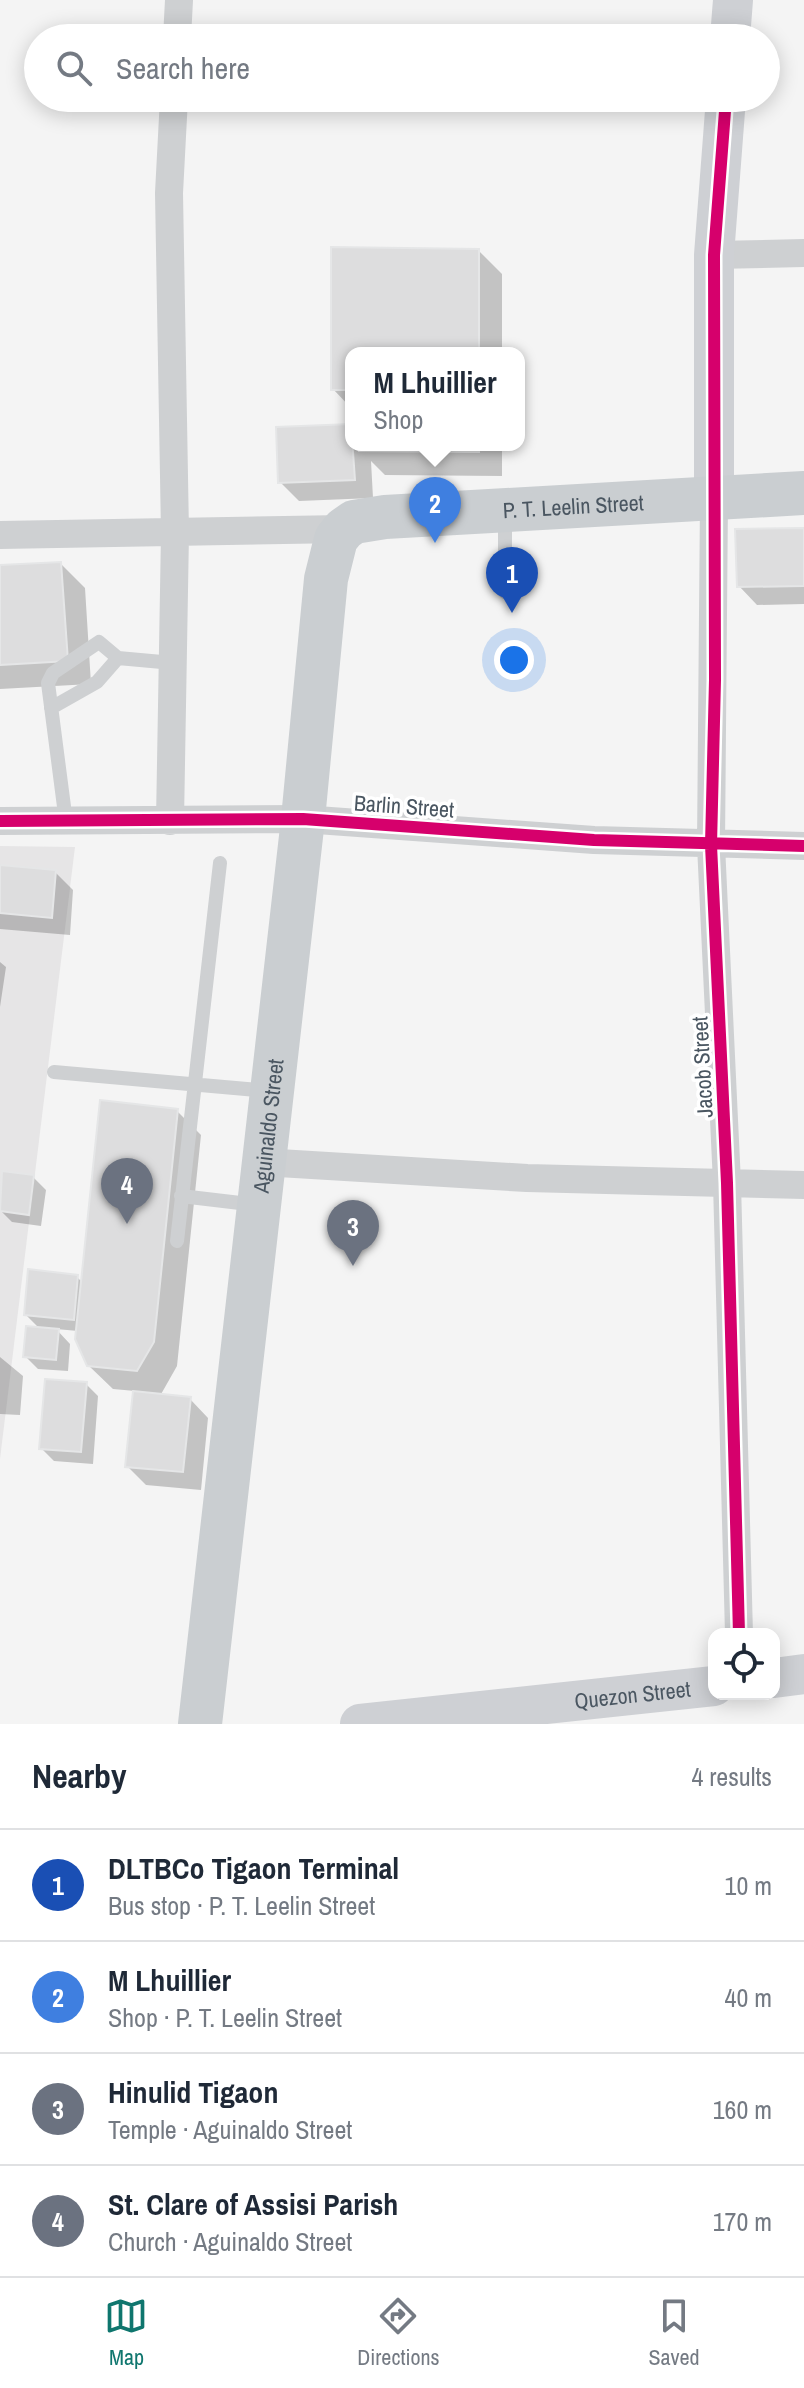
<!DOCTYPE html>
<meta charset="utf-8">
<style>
:root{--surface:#fff;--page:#f6f6f7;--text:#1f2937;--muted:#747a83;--line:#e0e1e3;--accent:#0f766e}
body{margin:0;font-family:"Archivo Narrow",sans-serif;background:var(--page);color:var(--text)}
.controls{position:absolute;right:24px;bottom:24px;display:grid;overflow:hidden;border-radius:16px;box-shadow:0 4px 20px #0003}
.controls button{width:72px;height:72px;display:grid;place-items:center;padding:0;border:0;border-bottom:2px solid var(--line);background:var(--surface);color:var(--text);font:40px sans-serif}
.you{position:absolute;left:514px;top:660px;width:28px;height:28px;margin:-20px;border:6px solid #fff;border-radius:50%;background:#1a73e8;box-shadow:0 0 0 12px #1a73e833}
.badge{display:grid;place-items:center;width:52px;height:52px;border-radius:50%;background:var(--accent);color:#fff;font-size:26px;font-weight:700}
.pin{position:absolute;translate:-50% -66px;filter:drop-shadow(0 2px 4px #0008)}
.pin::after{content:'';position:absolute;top:42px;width:28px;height:24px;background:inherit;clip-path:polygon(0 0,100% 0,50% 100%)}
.popup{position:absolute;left:345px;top:347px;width:180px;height:104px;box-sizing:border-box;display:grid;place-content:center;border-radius:16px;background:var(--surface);filter:drop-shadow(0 2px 6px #0005);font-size:26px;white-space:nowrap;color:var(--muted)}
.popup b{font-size:30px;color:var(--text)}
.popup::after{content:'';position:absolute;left:50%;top:100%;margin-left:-16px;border:16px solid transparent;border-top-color:var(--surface)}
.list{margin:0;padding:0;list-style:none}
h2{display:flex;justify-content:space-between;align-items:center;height:104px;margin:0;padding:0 32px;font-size:34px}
h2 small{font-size:26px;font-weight:400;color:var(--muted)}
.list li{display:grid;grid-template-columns:52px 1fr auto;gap:24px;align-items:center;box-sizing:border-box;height:112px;padding:0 32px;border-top:2px solid var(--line)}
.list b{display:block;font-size:30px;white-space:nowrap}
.list p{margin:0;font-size:26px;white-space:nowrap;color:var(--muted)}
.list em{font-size:26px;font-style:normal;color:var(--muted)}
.icon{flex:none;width:44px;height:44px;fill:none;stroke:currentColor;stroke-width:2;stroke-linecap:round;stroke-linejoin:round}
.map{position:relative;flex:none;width:804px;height:1724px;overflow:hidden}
.search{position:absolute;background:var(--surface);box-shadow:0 4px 20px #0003;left:24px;right:24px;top:24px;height:88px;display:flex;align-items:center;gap:20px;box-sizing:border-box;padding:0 28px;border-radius:44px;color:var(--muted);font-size:30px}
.sheet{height:552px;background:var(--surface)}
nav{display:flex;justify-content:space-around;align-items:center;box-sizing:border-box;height:112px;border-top:2px solid var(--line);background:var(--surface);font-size:22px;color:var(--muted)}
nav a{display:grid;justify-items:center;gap:4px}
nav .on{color:var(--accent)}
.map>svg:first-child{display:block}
</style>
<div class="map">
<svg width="804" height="1724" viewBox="0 0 804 1724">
<rect width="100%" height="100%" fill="#f4f4f4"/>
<!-- education -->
<path fill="#e6e5e6" d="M 0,846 L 75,847 L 0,1459 Z"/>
<!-- shadow -->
<path fill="#0003" d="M 333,249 L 478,250 L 502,274 L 502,353 L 351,353 L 351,408 L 333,389 Z
M 351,445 L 502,445 L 502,476 L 385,475 L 371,461 L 373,498 L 299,501 L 280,482 Z
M 804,530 L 804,604 L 757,605 L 739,586 Z
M 61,564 L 85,588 L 91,684 L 0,689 L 0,567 Z
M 0,867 L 55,872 L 73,890 L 70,935 L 0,929 Z
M 0,962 L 6,967 L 0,1007 Z
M 177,1111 L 201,1135 L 177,1366 L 160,1396 L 190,1399 L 208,1418 L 201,1490 L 146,1485 L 127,1466 L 135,1391 L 113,1389 L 88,1365 L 78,1331 L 56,1329 L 70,1344 L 68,1371 L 38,1369 L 25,1356 L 40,1329 L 26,1315 L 77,1277 L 83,1283 Z
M 4,1173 L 33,1177 L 46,1190 L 41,1226 L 12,1222 L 0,1210 Z
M 0,1357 L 23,1376 L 20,1415 L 0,1414 Z
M 86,1384 L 98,1396 L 93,1464 L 54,1461 L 41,1448 Z"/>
<!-- building -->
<path fill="#ddddde" stroke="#e5e6e7" stroke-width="2" d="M 331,247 L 479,249 L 479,353 L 351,353 L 351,390 L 331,390 Z
M 351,424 L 355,480 L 278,483 L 276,427 Z
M 359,445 L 479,445 L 479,452 L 359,451 Z
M 804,528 L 804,586 L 737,587 L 735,529 Z
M 61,562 L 68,661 L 0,665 L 0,565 Z
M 0,865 L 56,870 L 52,918 L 0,913 Z
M 100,1100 L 178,1109 L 154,1342 L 137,1371 L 87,1366 L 75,1339 Z
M 2,1171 L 34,1175 L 29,1215 L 0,1211 Z
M 28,1269 L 78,1275 L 74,1320 L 24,1315 Z
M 26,1326 L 59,1329 L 56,1360 L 23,1357 Z
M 45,1379 L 87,1382 L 81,1452 L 39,1449 Z
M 133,1391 L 191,1397 L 183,1472 L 125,1467 Z"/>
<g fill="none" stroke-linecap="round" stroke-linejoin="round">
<!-- lane -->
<path stroke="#ced0d2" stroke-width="14" d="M 505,516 L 505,592
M 51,708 L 97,682 L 118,658
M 66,822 L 48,683 L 53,673 L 99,642 L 118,658 L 173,663
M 54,1072 L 269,1091
M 181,1196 L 257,1205
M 177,1241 L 220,863"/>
<!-- street -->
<path stroke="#ced0d2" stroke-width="28" d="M 177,38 L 179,0
M 714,255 L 804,253
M 714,499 L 711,845 L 727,1183 L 739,1634
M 0,535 L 344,529
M 0,821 L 303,819 L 594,840 L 804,846
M 170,821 L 175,533 L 169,193 L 174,98
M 262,1162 L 527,1178 L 804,1185"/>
<!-- secondary -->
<g stroke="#ced0d4" stroke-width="40">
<path d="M 730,38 L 733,0"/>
<path d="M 714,499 L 714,255 L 726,98"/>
<path d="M 774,1678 L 804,1674"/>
<path id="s1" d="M 360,1724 L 714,1686"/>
</g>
<!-- primary -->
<path stroke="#caced1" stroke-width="44" id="s2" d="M 200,1724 L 303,819 L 326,579 L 336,539 L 344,529 L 354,522 L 385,517 L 804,493"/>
<!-- cycleway casing -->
<g stroke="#fff" stroke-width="17">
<path id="cycleway" d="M 726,98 L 714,255 L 715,680 L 711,845 L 727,1183 L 739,1634
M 0,821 L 303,819 L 594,840 L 804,846"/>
</g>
<!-- cycleway -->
<use href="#cycleway" stroke="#d6006c" stroke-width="12"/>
</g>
<g text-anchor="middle" stroke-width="7" stroke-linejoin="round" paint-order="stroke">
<!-- street labels -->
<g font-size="22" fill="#4a5661" stroke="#fff">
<text dy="8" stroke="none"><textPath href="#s2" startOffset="1438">P. T. Leelin Street</textPath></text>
<text transform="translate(404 806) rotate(4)" y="8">Barlin Street</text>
<text transform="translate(702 1067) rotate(-93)" y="8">Jacob Street</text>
<text dy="8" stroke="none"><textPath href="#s2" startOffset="602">Aguinaldo Street</textPath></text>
<text dy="8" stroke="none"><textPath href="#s1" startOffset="274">Quezon Street</textPath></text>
</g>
</g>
</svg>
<div class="controls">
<button><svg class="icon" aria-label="locate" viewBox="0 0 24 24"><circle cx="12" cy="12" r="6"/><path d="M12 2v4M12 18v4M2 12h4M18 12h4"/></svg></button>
</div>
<div class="you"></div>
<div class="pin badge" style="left:512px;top:613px;background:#1a4fb4">1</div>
<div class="pin badge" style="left:435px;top:543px;background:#3f7fe0">2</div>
<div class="popup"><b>M Lhuillier</b>Shop</div>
<div class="pin badge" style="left:353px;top:1266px;background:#6b7280">3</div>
<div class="pin badge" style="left:127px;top:1224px;background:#6b7280">4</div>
<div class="search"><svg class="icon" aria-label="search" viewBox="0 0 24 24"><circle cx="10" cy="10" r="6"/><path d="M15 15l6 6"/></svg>Search here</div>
</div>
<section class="sheet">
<h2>Nearby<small>4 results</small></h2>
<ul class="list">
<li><span class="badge" style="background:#1a4fb4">1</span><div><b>DLTBCo Tigaon Terminal</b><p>Bus stop · P. T. Leelin Street</p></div><em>10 m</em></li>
<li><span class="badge" style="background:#3f7fe0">2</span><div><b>M Lhuillier</b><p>Shop · P. T. Leelin Street</p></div><em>40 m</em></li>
<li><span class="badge" style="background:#6b7280">3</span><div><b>Hinulid Tigaon</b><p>Temple · Aguinaldo Street</p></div><em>160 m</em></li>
<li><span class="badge" style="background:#6b7280">4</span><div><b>St. Clare of Assisi Parish</b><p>Church · Aguinaldo Street</p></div><em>170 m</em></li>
</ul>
</section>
<nav>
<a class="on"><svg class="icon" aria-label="map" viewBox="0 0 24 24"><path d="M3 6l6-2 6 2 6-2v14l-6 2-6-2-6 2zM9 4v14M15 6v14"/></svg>Map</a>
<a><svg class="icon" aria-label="directions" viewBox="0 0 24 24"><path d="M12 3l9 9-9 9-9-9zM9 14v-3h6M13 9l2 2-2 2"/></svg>Directions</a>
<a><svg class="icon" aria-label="saved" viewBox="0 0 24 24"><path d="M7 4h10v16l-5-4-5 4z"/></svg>Saved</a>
</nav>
